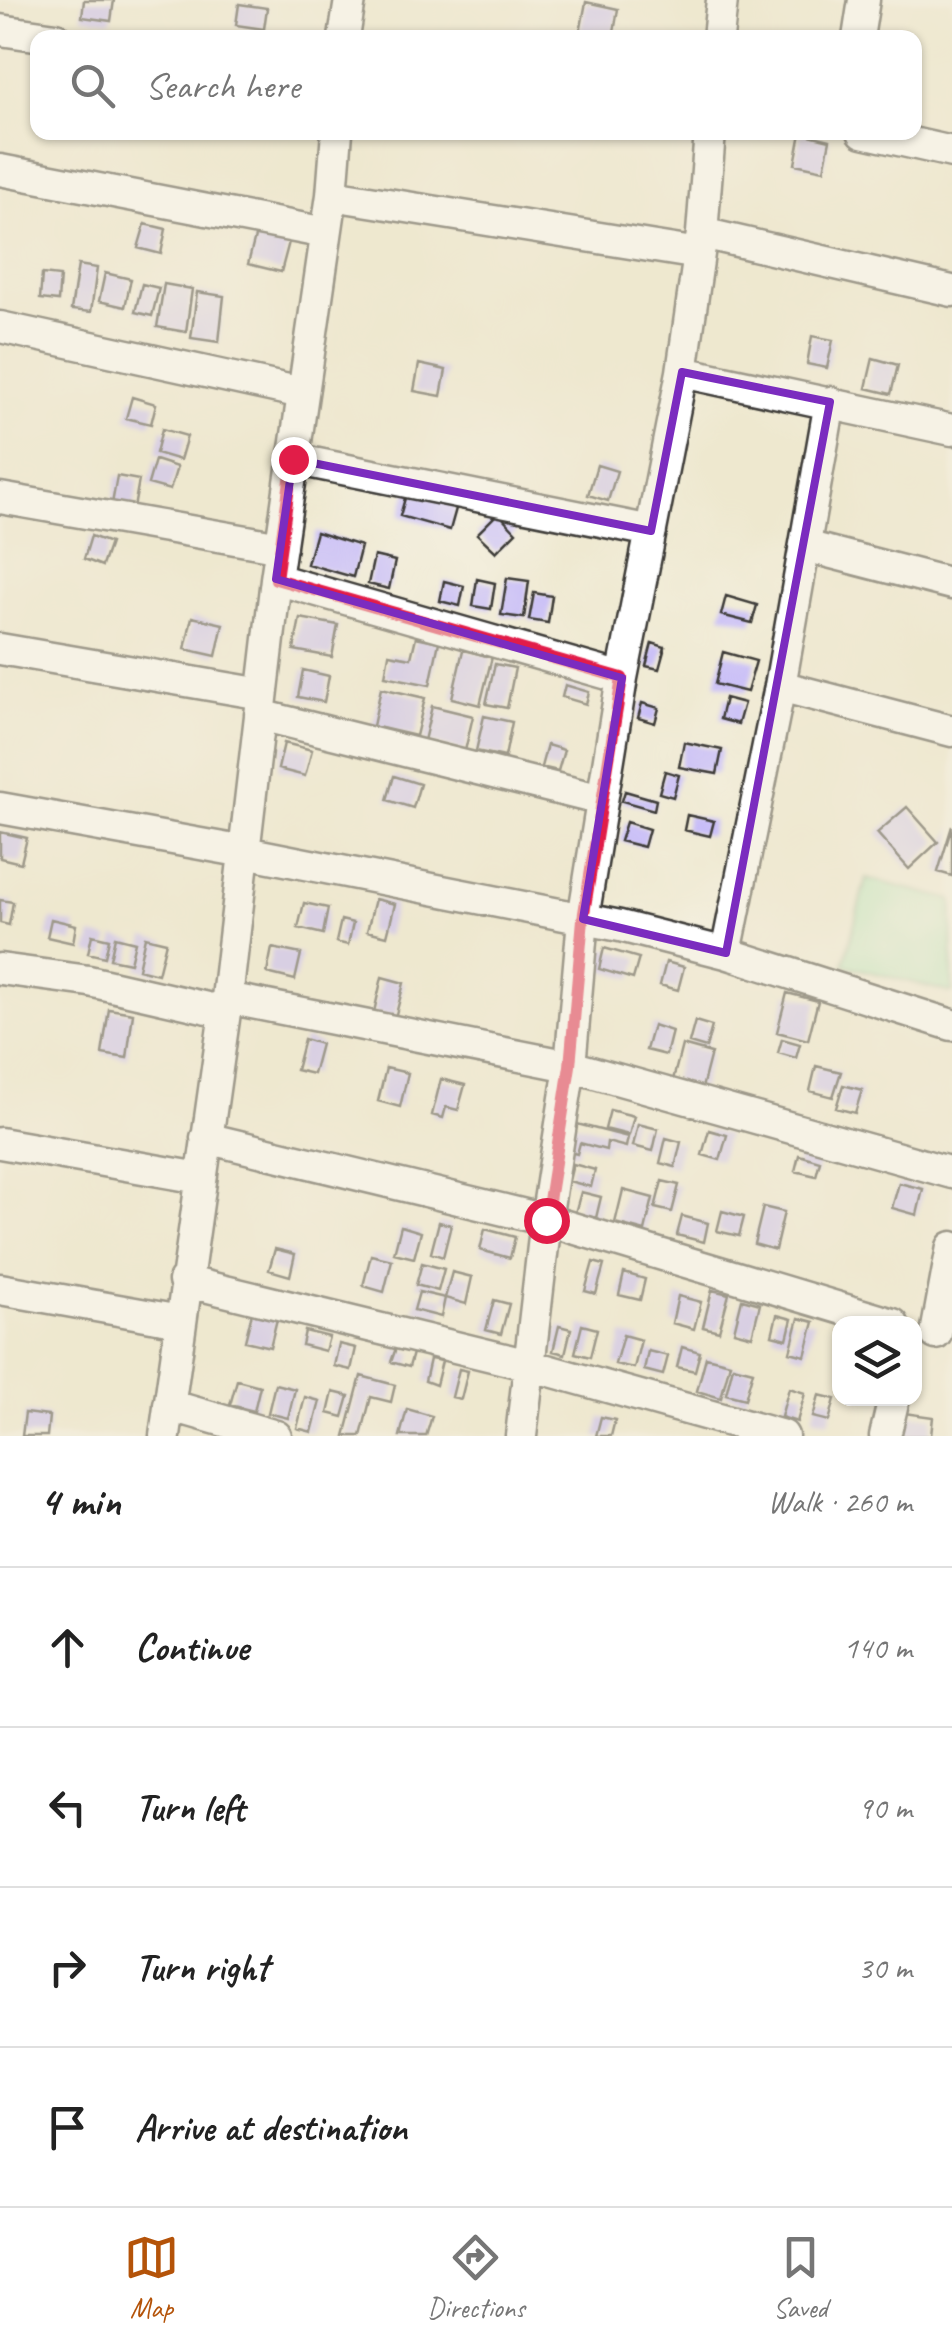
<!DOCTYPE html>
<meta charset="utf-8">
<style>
:root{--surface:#fff;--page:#f2f2f2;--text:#222;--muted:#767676;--line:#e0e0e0;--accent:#b45309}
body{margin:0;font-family:Caveat,sans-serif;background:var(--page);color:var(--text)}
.controls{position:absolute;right:30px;bottom:30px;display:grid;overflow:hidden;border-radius:20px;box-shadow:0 2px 8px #0004}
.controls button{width:90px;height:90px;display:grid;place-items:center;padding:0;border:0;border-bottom:2px solid var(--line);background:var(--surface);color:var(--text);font:50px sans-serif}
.stop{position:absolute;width:30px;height:30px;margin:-22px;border:8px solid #e11d48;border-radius:50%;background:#fff}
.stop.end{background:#e11d48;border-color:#fff;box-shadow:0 2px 10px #0008}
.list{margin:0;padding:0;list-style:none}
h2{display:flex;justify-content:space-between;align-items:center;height:130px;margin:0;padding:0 40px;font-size:42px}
h2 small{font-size:32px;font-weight:400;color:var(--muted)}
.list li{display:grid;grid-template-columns:65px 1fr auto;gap:30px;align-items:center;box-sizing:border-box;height:160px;padding:0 40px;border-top:2px solid var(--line)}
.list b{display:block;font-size:38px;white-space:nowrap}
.list em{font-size:32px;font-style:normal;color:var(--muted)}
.icon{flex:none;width:55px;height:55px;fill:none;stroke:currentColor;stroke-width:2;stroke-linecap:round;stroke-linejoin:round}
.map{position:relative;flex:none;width:952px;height:1436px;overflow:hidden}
.search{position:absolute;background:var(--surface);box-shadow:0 2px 8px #0004;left:30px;right:30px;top:30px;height:110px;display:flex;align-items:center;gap:25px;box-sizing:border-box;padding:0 35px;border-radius:20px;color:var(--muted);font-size:38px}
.sheet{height:770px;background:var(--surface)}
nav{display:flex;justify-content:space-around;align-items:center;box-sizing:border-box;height:140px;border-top:2px solid var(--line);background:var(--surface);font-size:28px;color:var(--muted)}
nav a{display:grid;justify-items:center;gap:5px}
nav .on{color:var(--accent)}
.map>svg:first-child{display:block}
</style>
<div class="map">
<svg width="952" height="1436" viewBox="0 0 952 1436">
<rect width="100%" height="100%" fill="#f7f3e8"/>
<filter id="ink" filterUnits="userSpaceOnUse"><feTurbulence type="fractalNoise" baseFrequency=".01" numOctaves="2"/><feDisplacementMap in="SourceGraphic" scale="20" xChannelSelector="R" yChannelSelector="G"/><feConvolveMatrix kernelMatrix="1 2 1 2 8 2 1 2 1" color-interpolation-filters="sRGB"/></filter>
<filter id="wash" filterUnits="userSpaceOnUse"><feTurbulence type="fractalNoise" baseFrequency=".0048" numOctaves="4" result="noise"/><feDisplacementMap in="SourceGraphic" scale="40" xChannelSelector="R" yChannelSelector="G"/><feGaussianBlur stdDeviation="2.25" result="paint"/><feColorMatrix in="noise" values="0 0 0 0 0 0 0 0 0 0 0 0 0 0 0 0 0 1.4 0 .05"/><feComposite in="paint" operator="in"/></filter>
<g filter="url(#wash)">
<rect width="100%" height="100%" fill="#eee8cf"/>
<!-- green -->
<path fill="#8be0a2" stroke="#547e5f" stroke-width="2.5" d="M 866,878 L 952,900 L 952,993 L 844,965 Z"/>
<g id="blocks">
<!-- building -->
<path fill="#bdb1fb" d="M 84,0 L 114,0 L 111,21 L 82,17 Z
M 586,2 L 618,9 L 613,38 L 579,38 Z
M 239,4 L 267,8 L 264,29 L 236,25 Z
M 801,133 L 830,140 L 824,170 L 795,164 Z
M 145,224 L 166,229 L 161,254 L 138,248 Z
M 256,233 L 289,242 L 281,272 L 248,264 Z
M 78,265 L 97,268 L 91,312 L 71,310 Z
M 105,273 L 131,279 L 125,307 L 99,301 Z
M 42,274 L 60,276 L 58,301 L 40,299 Z
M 142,284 L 159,288 L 152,316 L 135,312 Z
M 164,284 L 192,289 L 186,332 L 157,327 Z
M 197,292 L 224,296 L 219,342 L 191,338 Z
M 812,336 L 833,340 L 827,368 L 807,364 Z
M 873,358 L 898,365 L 891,394 L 866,388 Z
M 419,364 L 446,370 L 441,396 L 414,391 Z
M 132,397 L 156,404 L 151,424 L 126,418 Z
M 162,429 L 187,436 L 180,460 L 156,453 Z
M 155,460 L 177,467 L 170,490 L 148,484 Z
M 597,465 L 617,471 L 608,501 L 588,495 Z
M 117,476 L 139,480 L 134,508 L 112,504 Z
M 407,491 L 457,505 L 450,530 L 400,516 Z
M 498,513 L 516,532 L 496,552 L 477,534 Z
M 316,532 L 361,546 L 353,577 L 307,564 Z
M 91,536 L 110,543 L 102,566 L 84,559 Z
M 374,556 L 395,561 L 389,589 L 368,584 Z
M 507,578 L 529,581 L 524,618 L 501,615 Z
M 477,579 L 495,583 L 491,609 L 473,606 Z
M 444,581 L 464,586 L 460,606 L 440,601 Z
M 534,593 L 552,596 L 548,623 L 529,620 Z
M 726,596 L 757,605 L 752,623 L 721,615 Z
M 192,617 L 223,624 L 216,656 L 185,649 Z
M 300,618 L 338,625 L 332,657 L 294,650 Z
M 416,637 L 439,642 L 430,685 L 385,676 L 389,654 L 411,658 Z
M 652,643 L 665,647 L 659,669 L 646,666 Z
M 463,650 L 492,657 L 480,705 L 452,698 Z
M 723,652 L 756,661 L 747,692 L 715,684 Z
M 495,664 L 515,668 L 507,708 L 486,704 Z
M 303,670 L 329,676 L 324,702 L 298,697 Z
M 565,685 L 589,692 L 586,704 L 562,697 Z
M 381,688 L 425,698 L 416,736 L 373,726 Z
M 725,698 L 744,703 L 738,724 L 720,719 Z
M 642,703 L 659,708 L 655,723 L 638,718 Z
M 432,706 L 473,716 L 465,751 L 424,741 Z
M 484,716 L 512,722 L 505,757 L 476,751 Z
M 684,742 L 722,750 L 717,774 L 679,767 Z
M 284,743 L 312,750 L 305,776 L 278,769 Z
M 547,745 L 564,750 L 558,771 L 541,767 Z
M 665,771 L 679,775 L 673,797 L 659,793 Z
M 394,776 L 420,784 L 413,808 L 387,800 Z
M 625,791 L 656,800 L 654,810 L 622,801 Z
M 907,807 L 938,842 L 909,869 L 877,833 Z
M 687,815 L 714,821 L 710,836 L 684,830 Z
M 626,822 L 649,829 L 644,847 L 620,841 Z
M 952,826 L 952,876 L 938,872 Z
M 0,832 L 27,838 L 21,863 L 0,858 Z
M 375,899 L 395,904 L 387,936 L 367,931 Z
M 0,900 L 13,902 L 9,925 L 0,923 Z
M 304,903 L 328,908 L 323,934 L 298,928 Z
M 51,919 L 76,925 L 73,943 L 47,937 Z
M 341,920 L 353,923 L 348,945 L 336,942 Z
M 92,935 L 109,939 L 105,957 L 88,953 Z
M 115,937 L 135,942 L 130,963 L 110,959 Z
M 145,937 L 166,942 L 158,974 L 138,969 Z
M 272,948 L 301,954 L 295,980 L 267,973 Z
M 604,948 L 639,958 L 633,979 L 599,969 Z
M 666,962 L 684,967 L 678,990 L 660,985 Z
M 382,977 L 404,983 L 395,1018 L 374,1012 Z
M 787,993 L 818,1001 L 808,1040 L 777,1032 Z
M 109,1009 L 133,1013 L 127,1058 L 102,1054 Z
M 695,1021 L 712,1026 L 706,1048 L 689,1043 Z
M 653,1025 L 672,1031 L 666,1055 L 646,1050 Z
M 304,1039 L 321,1044 L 313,1074 L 296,1070 Z
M 782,1039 L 800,1044 L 796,1058 L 778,1053 Z
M 682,1045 L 711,1053 L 702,1088 L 673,1080 Z
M 816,1066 L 841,1072 L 833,1097 L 810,1091 Z
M 386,1068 L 408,1073 L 400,1107 L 378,1101 Z
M 441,1079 L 465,1085 L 458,1110 L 446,1107 L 443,1118 L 432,1115 Z
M 843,1085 L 862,1090 L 855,1113 L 836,1108 Z
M 610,1110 L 634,1116 L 629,1135 L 605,1129 Z
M 573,1123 L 628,1137 L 626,1147 L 607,1142 L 606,1150 L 580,1143 L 577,1154 L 566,1151 Z
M 638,1124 L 658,1129 L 653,1151 L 633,1146 Z
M 709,1130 L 727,1135 L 720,1160 L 702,1155 Z
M 666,1138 L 681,1142 L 675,1167 L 660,1163 Z
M 799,1155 L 820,1161 L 816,1176 L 795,1171 Z
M 573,1164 L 595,1170 L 591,1187 L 569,1181 Z
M 662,1181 L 679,1185 L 672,1212 L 655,1208 Z
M 899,1183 L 923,1189 L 917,1215 L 892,1208 Z
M 623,1190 L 653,1198 L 645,1231 L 615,1223 Z
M 581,1192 L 601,1197 L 596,1218 L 575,1213 Z
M 763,1207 L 784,1212 L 775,1250 L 754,1244 Z
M 722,1211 L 744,1217 L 739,1236 L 717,1231 Z
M 682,1216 L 708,1223 L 704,1242 L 677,1235 Z
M 439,1222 L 451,1225 L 443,1257 L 431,1253 Z
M 401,1226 L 421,1232 L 414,1258 L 394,1253 Z
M 485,1229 L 515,1237 L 510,1258 L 480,1250 Z
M 275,1249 L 295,1254 L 290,1276 L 269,1270 Z
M 371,1255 L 392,1260 L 384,1292 L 363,1286 Z
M 593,1262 L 604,1265 L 596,1294 L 585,1291 Z
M 422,1263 L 444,1269 L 438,1291 L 416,1285 Z
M 452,1272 L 472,1277 L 466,1304 L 445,1298 Z
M 624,1273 L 645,1279 L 640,1300 L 619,1295 Z
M 712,1290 L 729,1294 L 719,1331 L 703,1327 Z
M 419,1292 L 445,1298 L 441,1317 L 414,1310 Z
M 678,1296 L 701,1302 L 694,1329 L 672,1323 Z
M 742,1299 L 760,1304 L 752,1336 L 734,1331 Z
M 494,1300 L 509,1304 L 501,1334 L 486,1330 Z
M 253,1309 L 278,1315 L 270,1347 L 245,1341 Z
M 777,1315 L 792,1319 L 787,1339 L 772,1335 Z
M 799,1318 L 814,1322 L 805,1356 L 790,1352 Z
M 582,1325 L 597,1329 L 590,1357 L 575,1353 Z
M 559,1326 L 571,1329 L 565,1354 L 553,1351 Z
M 305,1331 L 329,1337 L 325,1351 L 302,1345 Z
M 623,1335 L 641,1340 L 634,1368 L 615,1364 Z
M 339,1344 L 356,1348 L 351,1370 L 334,1366 Z
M 682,1347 L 700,1352 L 695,1371 L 677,1367 Z
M 396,1348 L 413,1353 L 409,1367 L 391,1362 Z
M 648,1351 L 668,1356 L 663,1375 L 644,1370 Z
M 706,1357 L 730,1363 L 721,1398 L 697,1391 Z
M 430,1359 L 442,1361 L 436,1385 L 425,1381 Z
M 733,1366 L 753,1371 L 745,1399 L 726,1394 Z
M 459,1369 L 468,1371 L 461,1399 L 452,1397 Z
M 361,1376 L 395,1385 L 391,1402 L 371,1397 L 361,1436 L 345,1436 Z
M 237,1380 L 260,1386 L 254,1411 L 230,1405 Z
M 275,1384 L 295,1389 L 288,1418 L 268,1413 Z
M 789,1388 L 805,1393 L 797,1422 L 781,1417 Z
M 333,1392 L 349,1396 L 343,1417 L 328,1413 Z
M 819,1395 L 835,1399 L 829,1421 L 813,1417 Z
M 305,1397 L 320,1401 L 312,1432 L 297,1428 Z
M 407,1409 L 432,1416 L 426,1436 L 400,1436 Z
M 25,1413 L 49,1416 L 47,1436 L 22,1436 Z
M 904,1413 L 933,1417 L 931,1436 L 901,1436 Z
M 601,1417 L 615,1420 L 611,1436 L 596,1436 Z"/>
</g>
</g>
<g filter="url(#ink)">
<use href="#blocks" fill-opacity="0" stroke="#3c3b37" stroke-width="2.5"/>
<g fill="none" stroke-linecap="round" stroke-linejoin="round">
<!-- minor casing -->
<g stroke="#3c3b37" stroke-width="35">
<path id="minor" d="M 0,30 L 56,38
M 344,38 L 350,0
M 718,38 L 722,0
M 858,38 L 864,0
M 863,132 L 952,152
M 0,170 L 326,233
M 332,195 L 699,254
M 702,233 L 952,291
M 0,327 L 302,393
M 682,372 L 952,430
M 293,459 L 651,531
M 0,498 L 281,547
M 805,546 L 952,584
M 276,579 L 622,678
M 0,649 L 262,694
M 780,686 L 952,731
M 260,715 L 602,800
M 0,808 L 245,852 L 620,926 L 726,953 L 952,1025
M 726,953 L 780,686 L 830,402
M 0,969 L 89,981 L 225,1012
M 227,998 L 570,1066 L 952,1173
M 206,1138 L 546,1220 L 893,1324
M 0,1143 L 200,1178
M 184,1281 L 529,1365 L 783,1436
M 0,1289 L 180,1321
M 936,1334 L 952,1247
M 169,1405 L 276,1436
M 165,1436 L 227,998 L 276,579 L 332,195 L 337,132
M 521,1436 L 546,1220 L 570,1066 L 583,919 L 622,678 L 682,372 L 702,233 L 710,132
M 885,1436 L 894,1398"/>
</g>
<!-- minor -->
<use href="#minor" stroke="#fff" stroke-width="30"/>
</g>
</g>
<g fill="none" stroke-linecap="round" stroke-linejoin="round" filter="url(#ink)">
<!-- route -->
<path stroke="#e11d48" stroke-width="12" d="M 293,459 L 276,579 L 622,678 L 583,919 L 570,1066 L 546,1220"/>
</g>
<!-- marked area -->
<path d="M0 0H952V1436H0ZM 682,372 L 830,402 L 726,953 L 583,919 L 622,678 L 276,579 L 293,459 L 651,531 Z" fill="#eee8cf" fill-opacity=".55" fill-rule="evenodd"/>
<path fill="none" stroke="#7b2cbf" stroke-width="8" stroke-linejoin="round" d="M 682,372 L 830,402 L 726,953 L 583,919 L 622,678 L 276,579 L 293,459 L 651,531 Z"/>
</svg>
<div class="controls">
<button><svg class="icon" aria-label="layers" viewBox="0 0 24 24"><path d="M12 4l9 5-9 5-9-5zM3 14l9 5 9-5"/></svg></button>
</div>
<div class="stop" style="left:546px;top:1220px"></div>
<div class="stop end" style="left:293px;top:459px"></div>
<div class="search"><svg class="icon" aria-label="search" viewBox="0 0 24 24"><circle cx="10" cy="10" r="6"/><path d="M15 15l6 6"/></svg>Search here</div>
</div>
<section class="sheet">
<h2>4 min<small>Walk · 260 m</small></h2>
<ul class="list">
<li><svg class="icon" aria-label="ahead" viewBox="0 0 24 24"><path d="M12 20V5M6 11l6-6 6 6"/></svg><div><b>Continue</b></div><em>140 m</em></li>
<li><svg class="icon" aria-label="left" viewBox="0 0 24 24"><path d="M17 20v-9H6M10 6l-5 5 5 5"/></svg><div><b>Turn left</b></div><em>90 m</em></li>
<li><svg class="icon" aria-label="right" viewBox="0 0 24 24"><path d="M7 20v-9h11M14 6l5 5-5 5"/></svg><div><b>Turn right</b></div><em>30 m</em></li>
<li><svg class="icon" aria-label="arrive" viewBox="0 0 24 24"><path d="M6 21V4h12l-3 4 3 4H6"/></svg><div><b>Arrive at destination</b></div></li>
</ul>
</section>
<nav>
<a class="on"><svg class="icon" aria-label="map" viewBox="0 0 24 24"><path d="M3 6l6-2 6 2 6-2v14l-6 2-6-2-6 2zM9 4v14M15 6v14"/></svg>Map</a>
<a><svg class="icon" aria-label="directions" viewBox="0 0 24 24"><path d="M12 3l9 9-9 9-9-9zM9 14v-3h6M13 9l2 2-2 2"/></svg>Directions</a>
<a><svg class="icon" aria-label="saved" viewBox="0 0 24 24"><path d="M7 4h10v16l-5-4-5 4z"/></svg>Saved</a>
</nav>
